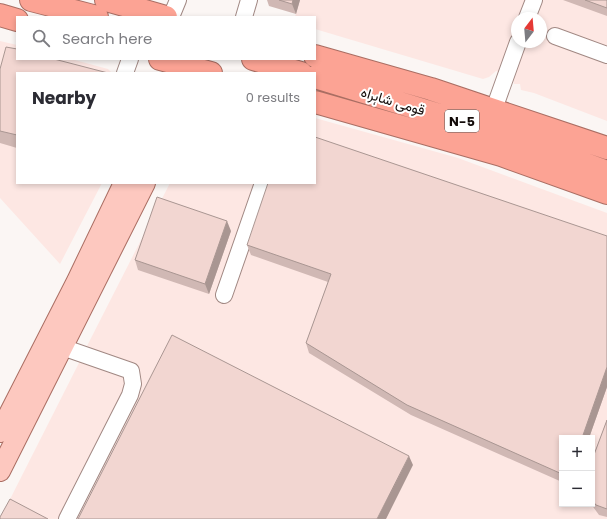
<!DOCTYPE html>
<meta charset="utf-8">
<style>
:root{--surface:#fff;--page:#f2f2f3;--text:#2b2b33;--muted:#7c7c81;--line:#e1e1e2}
body{margin:0;font-family:Poppins,Vazirmatn,sans-serif;background:var(--page);color:var(--text)}
.controls{position:absolute;right:12px;bottom:12px;display:grid;overflow:hidden;border-radius:0px;box-shadow:0 2px 6px #0003}
.controls button{width:36px;height:36px;display:grid;place-items:center;padding:0;border:0;border-bottom:1px solid var(--line);background:var(--surface);color:var(--text);font:20px sans-serif}
.compass{position:absolute;left:511px;top:12px;width:36px;height:36px;border-radius:50%;background:var(--surface);box-shadow:0 2px 6px #0003;rotate:16deg}
.list{margin:0;padding:0;list-style:none}
h2{display:flex;justify-content:space-between;align-items:center;height:52px;margin:0;padding:0 16px;font-size:17px}
h2 small{font-size:13px;font-weight:400;color:var(--muted)}
.icon{flex:none;width:22px;height:22px;fill:none;stroke:currentColor;stroke-width:2;stroke-linecap:round;stroke-linejoin:round}
.map{position:relative;flex:none;width:607px;height:519px;overflow:hidden}
.search{position:absolute;background:var(--surface);box-shadow:0 2px 6px #0003;left:16px;top:16px;width:300px;height:44px;display:flex;align-items:center;gap:10px;box-sizing:border-box;padding:0 14px;border-radius:0px;color:var(--muted);font-size:15px}
.panel{position:absolute;background:var(--surface);box-shadow:0 2px 6px #0003;left:16px;top:72px;width:300px;height:112px;border-radius:0px}
.map>svg:first-child{display:block}
</style>
<div class="map">
<svg width="607" height="519" viewBox="0 0 607 519">
<rect width="100%" height="100%" fill="#fbf6f4"/>
<!-- built -->
<path fill="#fde7e3" fill-rule="evenodd" d="M 300,0 L 607,0 L 607,121 L 534,93 L 521,90 L 520,84 L 514,84 L 513,78 L 496,71 L 489,77 L 483,79 L 315,29 L 315,17 L 295,17 ZM 517,18 L 541,18 L 541,42 L 517,42 Z
M 0,41 L 17,45 L 17,59 L 71,59 L 108,69 L 112,73 L 17,73 L 17,183 L 102,183 L 60,264 L 0,198 Z
M 315,118 L 458,158 L 607,213 L 607,519 L 0,519 L 84,353 L 93,349 L 87,346 L 170,183 L 315,183 ZM 562,438 L 592,438 L 592,504 L 562,504 Z"/>
<g fill="none" stroke-linecap="round" stroke-linejoin="round">
<!-- minor casing -->
<g stroke="#a18883" stroke-width="18">
<path id="minor" d="M 171,17 L 178,0
M 244,17 L 249,0
M 527,18 L 534,0
M 555,36 L 607,55
M 125,73 L 130,59
M 494,109 L 518,42
M 224,295 L 263,183
M 52,341 L 62,347 L 131,371 L 133,384 L 130,395 L 67,519"/>
</g>
<!-- major casing -->
<g stroke="#aa6e63" stroke-width="22">
<path id="major" d="M 0,432 L 77,281 L 124,183
M 0,471 L 145,183"/>
</g>
<!-- highway casing -->
<g stroke="#aa6e63" stroke-width="24">
<path id="highway" d="M 31,0 L 97,17
M 106,0 L 166,17
M 0,15 L 17,20
M 315,56 L 431,89 L 607,148
M 160,59 L 211,73
M 253,59 L 301,73
M 315,77 L 472,125 L 542,148 L 607,172
M 315,102 L 501,155 L 607,193"/>
</g>
<!-- minor -->
<use href="#minor" stroke="#fff" stroke-width="16"/>
<!-- major -->
<use href="#major" stroke="#fdc8bf" stroke-width="20"/>
<!-- highway -->
<use href="#highway" stroke="#fca394" stroke-width="22"/>
</g>
<!-- wall -->
<path fill="#d0b8b4" d="M 267,0 L 300,0 L 296,14 L 269,6 Z
M 563,0 L 607,0 L 607,16 Z
M 0,69 L 17,73 L 17,148 L 0,143 Z
M 231,231 L 209,294 L 138,270 L 135,260 Z
M 607,236 L 607,387 L 589,438 L 562,438 L 562,482 L 411,415 L 309,353 L 306,343 L 328,282 L 251,255 L 247,245 Z
M 607,420 L 607,517 L 599,515 L 591,504 L 592,504 L 592,460 Z"/>
<!-- shaded-wall -->
<path fill="#a99692" d="M 293,0 L 300,0 L 296,14 L 292,4 Z
M 227,221 L 231,231 L 209,294 L 205,284 Z
M 607,367 L 607,387 L 589,438 L 582,438 Z
M 409,456 L 413,465 L 386,519 L 377,519 Z"/>
<!-- building -->
<path fill="#f2d6d1" stroke="#a99692" d="M 279,0 L 293,0 L 292,4 Z
M 585,0 L 607,0 L 607,8 Z
M 6,47 L 17,49 L 17,59 L 54,59 L 108,73 L 17,73 L 17,135 L 0,131 L 0,69 Z
M 315,137 L 607,236 L 607,367 L 582,438 L 562,438 L 562,474 L 407,405 L 306,343 L 331,274 L 247,245 L 268,183 L 315,183 Z
M 157,197 L 227,221 L 205,284 L 135,260 Z
M 172,335 L 409,456 L 377,519 L 78,519 Z
M 607,420 L 607,509 L 596,505 L 592,500 L 592,460 Z
M 10,499 L 48,519 L 0,519 L 0,517 Z"/>
<g text-anchor="middle" stroke-width="4" stroke-linejoin="round" paint-order="stroke">
<!-- shield labels -->
<rect fill="#fff" stroke="#5a5453" stroke-width="1" x="445" y="110" width="34" height="22" rx="3"/>
<g font-size="13" font-weight="bold" fill="#130b09">
<text x="462" y="126">N-5</text>
</g>
<!-- street labels -->
<g font-size="14" fill="#130b09" stroke="#fff">
<text transform="translate(393 101) rotate(17)" y="5">قومی شاہراہ</text>
</g>
</g>
</svg>
<div class="controls">
<button>+</button>
<button>−</button>
</div>
<svg class="compass" viewBox="-18 -18 36 36"><path d="M0-13l5 13h-10z" fill="#e53935"/><path d="M0 13l5-13h-10z" fill="#7c7c81"/></svg>
<div class="search"><svg class="icon" aria-label="search" viewBox="0 0 24 24"><circle cx="10" cy="10" r="6"/><path d="M15 15l6 6"/></svg>Search here</div>
<section class="panel">
<h2>Nearby<small>0 results</small></h2>
<ul class="list">
</ul>
</section>
</div>
